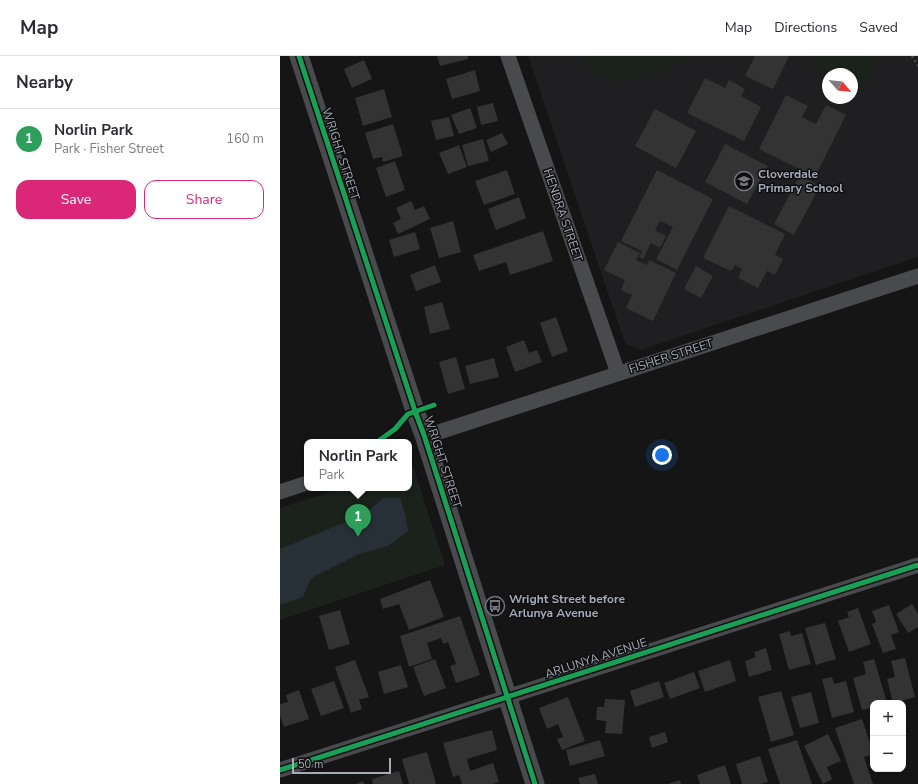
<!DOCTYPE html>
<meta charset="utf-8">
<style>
:root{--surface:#fff;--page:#f7f7f7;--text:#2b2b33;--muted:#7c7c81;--line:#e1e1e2;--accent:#db2777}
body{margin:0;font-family:"Nunito Sans",sans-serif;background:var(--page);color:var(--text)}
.controls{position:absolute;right:12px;bottom:12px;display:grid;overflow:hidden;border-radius:8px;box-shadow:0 1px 3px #0004}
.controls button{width:36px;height:36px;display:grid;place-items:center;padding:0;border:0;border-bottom:1px solid var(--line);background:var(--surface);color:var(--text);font:20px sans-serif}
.compass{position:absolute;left:542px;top:12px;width:36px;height:36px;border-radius:50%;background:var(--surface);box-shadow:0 1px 3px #0004;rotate:117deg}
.scale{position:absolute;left:12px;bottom:10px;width:99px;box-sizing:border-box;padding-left:4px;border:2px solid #a5abb7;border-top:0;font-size:11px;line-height:14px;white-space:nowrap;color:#a5abb7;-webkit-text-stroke:3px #0f0f11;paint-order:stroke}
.you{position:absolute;left:382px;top:399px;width:14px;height:14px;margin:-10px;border:3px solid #fff;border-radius:50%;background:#1a73e8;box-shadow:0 0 0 6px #1a73e833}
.badge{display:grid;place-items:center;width:26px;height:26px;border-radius:50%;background:var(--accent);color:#fff;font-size:13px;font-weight:700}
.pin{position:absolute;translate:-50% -33px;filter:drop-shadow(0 1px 2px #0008)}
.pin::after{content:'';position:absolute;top:21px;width:14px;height:12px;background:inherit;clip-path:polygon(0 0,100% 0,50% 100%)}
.popup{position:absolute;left:24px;top:383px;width:108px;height:52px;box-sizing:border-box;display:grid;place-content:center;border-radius:8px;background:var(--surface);filter:drop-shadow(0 1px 3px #0005);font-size:13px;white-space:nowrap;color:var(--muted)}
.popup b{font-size:15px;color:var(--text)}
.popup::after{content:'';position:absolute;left:50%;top:100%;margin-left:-8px;border:8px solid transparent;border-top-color:var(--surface)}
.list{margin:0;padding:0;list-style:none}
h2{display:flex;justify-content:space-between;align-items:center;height:52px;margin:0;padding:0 16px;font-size:17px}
h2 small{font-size:13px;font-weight:400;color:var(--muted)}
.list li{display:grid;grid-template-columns:26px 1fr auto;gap:12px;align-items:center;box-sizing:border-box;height:60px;padding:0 16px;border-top:1px solid var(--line)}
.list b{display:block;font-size:15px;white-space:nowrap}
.list p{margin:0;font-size:13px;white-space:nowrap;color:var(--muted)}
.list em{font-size:13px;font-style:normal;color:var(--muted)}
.actions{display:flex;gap:8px;padding:12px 16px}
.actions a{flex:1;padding:9px 0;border:1px solid var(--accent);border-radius:12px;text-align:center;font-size:14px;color:var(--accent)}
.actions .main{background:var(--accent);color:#fff}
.map{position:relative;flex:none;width:638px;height:728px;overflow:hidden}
header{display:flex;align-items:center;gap:24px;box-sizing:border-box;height:56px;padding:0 20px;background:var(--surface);border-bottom:1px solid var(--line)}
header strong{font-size:19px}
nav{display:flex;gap:22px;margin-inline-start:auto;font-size:14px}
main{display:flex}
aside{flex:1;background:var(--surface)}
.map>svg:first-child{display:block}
</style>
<header>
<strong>Map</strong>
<nav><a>Map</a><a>Directions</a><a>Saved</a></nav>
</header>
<main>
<aside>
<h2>Nearby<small></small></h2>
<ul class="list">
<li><span class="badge" style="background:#2e9e5b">1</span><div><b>Norlin Park</b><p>Park · Fisher Street</p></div><em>160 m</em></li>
</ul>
<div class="actions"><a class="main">Save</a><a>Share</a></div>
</aside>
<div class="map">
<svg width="638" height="728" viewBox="0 0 638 728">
<rect width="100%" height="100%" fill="#151515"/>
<!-- built -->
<path fill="#1f1f21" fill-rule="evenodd" d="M 248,0 L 638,0 L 638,201 L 360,294 L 345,287 ZM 548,18 L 572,18 L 572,42 L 548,42 Z"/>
<!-- green -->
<path fill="#1b221c" d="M 298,0 L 415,0 L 371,20 L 350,24 L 330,25 L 310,13 Z
M 533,0 L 601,0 L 598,5 L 593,3 L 591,6 L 597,9 L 583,36 L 572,31 L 572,18 L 548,18 L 529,9 Z
M 129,398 L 165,509 L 0,564 L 0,452 L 62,432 L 129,432 Z"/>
<!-- water -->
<path fill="#283037" d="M 103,442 L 120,442 L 125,457 L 128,475 L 108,490 L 79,498 L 31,522 L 23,541 L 0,549 L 0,493 L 85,458 Z"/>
<!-- building -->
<path fill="#333334" d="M 157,0 L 188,0 L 188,3 L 160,10 Z
M 475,0 L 509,0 L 493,33 L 465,20 Z
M 84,4 L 92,23 L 72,32 L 64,13 Z
M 195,14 L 200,35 L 172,43 L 166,23 Z
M 425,22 L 445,32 L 449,24 L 465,33 L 461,40 L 481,51 L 464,85 L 407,57 Z
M 104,33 L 112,61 L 83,70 L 75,42 Z
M 506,39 L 528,50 L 522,61 L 536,68 L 546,49 L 566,59 L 535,121 L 479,93 Z
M 213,47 L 218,65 L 201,69 L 197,51 Z
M 190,52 L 197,72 L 179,78 L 171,59 Z
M 375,53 L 416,75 L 396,112 L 355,90 Z
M 169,61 L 174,80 L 156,84 L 151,65 Z
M 113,68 L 123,100 L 103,106 L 102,101 L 93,103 L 85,77 Z
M 222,77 L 228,88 L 211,96 L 206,84 Z
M 203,83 L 209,105 L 188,110 L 182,89 Z
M 445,88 L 488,110 L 467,148 L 425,126 Z
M 179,89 L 187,111 L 168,118 L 159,97 Z
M 115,105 L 125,134 L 106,141 L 96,112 Z
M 227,114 L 235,138 L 204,149 L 195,125 Z
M 377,114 L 433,143 L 397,214 L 376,203 L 393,171 L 380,165 L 375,174 L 386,180 L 380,192 L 371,187 L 363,203 L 359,201 L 362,195 L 341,185 Z
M 520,119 L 540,130 L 514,179 L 494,168 Z
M 239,141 L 246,162 L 216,174 L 208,153 Z
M 131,145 L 135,154 L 144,150 L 150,163 L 118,178 L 113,167 L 121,163 L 116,152 Z
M 449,150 L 505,178 L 495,199 L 503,203 L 495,219 L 487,215 L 478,232 L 458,222 L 462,213 L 455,209 L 451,215 L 423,202 Z
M 173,165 L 181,196 L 159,202 L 150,172 Z
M 263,175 L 273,205 L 230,219 L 226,206 L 199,215 L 193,199 Z
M 135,176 L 140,193 L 114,201 L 109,184 Z
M 338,186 L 360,197 L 356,204 L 367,209 L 369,204 L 396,217 L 373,265 L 346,252 L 352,239 L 341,234 L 345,224 L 324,214 Z
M 155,209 L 161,226 L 136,235 L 130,219 Z
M 416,210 L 433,220 L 421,242 L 404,233 Z
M 162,246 L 170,273 L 150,278 L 144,251 Z
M 276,261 L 288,295 L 272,301 L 260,267 Z
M 244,284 L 249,297 L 257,294 L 262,306 L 235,316 L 226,291 Z
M 176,301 L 185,333 L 168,338 L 159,306 Z
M 214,302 L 219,321 L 190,328 L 185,310 Z
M 150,524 L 164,561 L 129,574 L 119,548 L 103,553 L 100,543 Z
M 632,548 L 638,558 L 638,571 L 628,577 L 616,558 Z
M 609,549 L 619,576 L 611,579 L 616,593 L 603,597 L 592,568 L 596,566 L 592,555 Z
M 578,552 L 591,588 L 569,596 L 558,565 L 569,561 L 567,556 Z
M 60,554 L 70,588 L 49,594 L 39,560 Z
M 180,560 L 200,619 L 176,627 L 170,610 L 176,608 L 168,586 L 163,588 L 161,582 L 147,587 L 152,603 L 129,611 L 120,580 Z
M 545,567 L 556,603 L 536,609 L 525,572 Z
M 510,575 L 511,580 L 522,577 L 531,608 L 509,614 L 499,578 Z
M 486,592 L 492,614 L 469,621 L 465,605 L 476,601 L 474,596 Z
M 625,602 L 635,641 L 613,647 L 607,623 L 615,621 L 611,605 Z
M 155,603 L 166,632 L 144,640 L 133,611 Z
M 594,603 L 607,647 L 593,647 L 593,651 L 582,654 L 573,622 L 586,618 L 583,606 Z
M 75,604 L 89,641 L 79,644 L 82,653 L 71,657 L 55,611 Z
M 450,604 L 456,625 L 425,636 L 418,615 Z
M 121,609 L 128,631 L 104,638 L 98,616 Z
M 414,616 L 420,632 L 390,643 L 384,627 Z
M 552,621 L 554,628 L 566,625 L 574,656 L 552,662 L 542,623 Z
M 54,625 L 64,652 L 41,660 L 31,633 Z
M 379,625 L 384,641 L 355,651 L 350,635 Z
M 19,634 L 29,663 L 4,671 L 0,660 L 0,648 L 8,646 L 6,639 Z
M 501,635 L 514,679 L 491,686 L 478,641 Z
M 531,636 L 539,667 L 520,672 L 511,641 Z
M 288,641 L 305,685 L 282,694 L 277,683 L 283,681 L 278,668 L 267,673 L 259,652 Z
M 325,643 L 345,644 L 342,678 L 325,677 L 326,665 L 316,664 L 317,651 L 324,651 Z
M 582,663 L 593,696 L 593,698 L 584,701 L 593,728 L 574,728 L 555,672 Z
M 212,674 L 217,694 L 187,703 L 190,715 L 213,707 L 219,726 L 213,728 L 182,728 L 179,719 L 173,721 L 163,687 Z
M 385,676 L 388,686 L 372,692 L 369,681 Z
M 548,678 L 561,705 L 547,711 L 552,723 L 543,728 L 524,690 Z
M 320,684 L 325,700 L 290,710 L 286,694 Z
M 517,684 L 532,728 L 500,728 L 488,693 Z
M 147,696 L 156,728 L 129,728 L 122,703 Z
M 480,700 L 488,726 L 480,728 L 462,728 L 456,708 Z
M 445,709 L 451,728 L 420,728 L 417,719 Z
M 119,715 L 123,728 L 93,728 L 92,723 Z
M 315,718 L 318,728 L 300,728 L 298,722 Z
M 400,724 L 401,728 L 388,728 Z
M 83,725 L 84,728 L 75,728 Z"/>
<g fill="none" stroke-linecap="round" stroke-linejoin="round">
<!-- path -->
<path stroke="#4b4c50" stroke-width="2.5" stroke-dasharray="2 3" stroke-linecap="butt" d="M 632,0 L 638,10"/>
<!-- minor -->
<path stroke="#494a4e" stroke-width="15" d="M 228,0 L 338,317
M 144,379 L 156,377 L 638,220
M 0,436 L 27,427
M 0,714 L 638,509"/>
<!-- tertiary -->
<path stroke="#494a4e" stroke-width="19" d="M 19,0 L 135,355 L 144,379 L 255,728"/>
<!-- cycleway casing -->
<g stroke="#0f0f11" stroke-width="8">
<path id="cycleway" d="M 19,0 L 135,355 L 144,379 L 255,728
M 97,386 L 115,373 L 128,358 L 154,349
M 0,714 L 638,509"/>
</g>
<!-- cycleway -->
<use href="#cycleway" stroke="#1a9f57" stroke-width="5"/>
</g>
<!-- icons -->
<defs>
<g id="school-ring" transform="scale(1)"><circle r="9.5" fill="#0f0f11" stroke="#73767e" stroke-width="1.5"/><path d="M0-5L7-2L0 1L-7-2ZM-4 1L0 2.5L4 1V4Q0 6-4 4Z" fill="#73767e"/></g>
<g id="bus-ring" transform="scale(1)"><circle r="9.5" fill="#0f0f11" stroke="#73767e" stroke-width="1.5"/><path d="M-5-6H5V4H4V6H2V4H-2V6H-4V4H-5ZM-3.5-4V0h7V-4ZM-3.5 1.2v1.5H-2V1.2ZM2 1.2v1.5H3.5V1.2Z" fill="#73767e"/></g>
</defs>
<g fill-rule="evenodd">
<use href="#school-ring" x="464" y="125"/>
<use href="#bus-ring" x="215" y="550"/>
</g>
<g text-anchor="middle" stroke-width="3" stroke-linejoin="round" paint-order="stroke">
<!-- street labels -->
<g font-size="12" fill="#a5abb7" stroke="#0f0f11">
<text transform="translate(61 98) rotate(72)" y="4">WRIGHT STREET</text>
<text transform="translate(283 159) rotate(71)" y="4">HENDRA STREET</text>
<text transform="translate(391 300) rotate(-18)" y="4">FISHER STREET</text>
<text transform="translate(163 406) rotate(72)" y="4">WRIGHT STREET</text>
<text transform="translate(316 602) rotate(-18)" y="4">ARLUNYA AVENUE</text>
</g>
<!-- poi labels -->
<g font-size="12" font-weight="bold" fill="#a5abb7" stroke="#0f0f11" text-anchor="start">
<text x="478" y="122">Cloverdale<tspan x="478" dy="14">Primary School</tspan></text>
<text x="229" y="547">Wright Street before<tspan x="229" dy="14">Arlunya Avenue</tspan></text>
</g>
</g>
</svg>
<div class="controls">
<button>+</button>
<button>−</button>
</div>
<svg class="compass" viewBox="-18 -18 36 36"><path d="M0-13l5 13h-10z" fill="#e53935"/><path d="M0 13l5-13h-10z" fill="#7c7c81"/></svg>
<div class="scale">50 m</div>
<div class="you"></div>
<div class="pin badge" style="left:78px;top:481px;background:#2e9e5b">1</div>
<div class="popup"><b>Norlin Park</b>Park</div>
</div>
</main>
